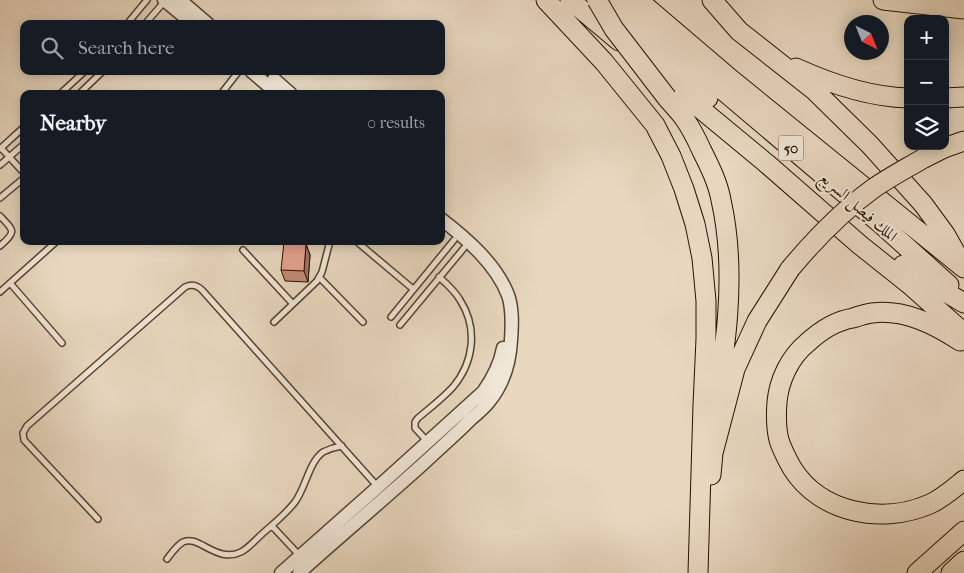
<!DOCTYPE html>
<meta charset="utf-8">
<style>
:root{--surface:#171b24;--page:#242831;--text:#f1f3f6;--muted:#9ea1a6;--line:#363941}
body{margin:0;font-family:"IM FELL French Canon",Amiri,serif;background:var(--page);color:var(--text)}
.controls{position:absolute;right:15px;top:15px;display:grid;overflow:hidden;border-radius:10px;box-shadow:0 2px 12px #0003}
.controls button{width:45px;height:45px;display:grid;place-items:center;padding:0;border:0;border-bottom:1px solid var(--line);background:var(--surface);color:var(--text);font:25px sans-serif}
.compass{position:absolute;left:844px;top:15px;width:45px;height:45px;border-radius:50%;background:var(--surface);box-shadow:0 2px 12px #0003;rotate:137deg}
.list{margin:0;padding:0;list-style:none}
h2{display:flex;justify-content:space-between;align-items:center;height:65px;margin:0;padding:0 20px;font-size:21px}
h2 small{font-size:16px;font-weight:400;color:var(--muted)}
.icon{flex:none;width:28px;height:28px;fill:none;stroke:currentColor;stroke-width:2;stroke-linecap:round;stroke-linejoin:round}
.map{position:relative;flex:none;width:964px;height:573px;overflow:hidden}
.search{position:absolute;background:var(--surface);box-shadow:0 2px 12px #0003;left:20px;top:20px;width:425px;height:55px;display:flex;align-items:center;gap:12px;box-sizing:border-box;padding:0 18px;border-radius:10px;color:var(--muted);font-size:19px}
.panel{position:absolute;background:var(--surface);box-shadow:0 2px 12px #0003;left:20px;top:90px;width:425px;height:155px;border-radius:10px}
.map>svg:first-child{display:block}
</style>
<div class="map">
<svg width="964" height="573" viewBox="0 0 964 573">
<rect width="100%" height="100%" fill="#e8d8c0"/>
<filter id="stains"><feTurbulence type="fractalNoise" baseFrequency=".004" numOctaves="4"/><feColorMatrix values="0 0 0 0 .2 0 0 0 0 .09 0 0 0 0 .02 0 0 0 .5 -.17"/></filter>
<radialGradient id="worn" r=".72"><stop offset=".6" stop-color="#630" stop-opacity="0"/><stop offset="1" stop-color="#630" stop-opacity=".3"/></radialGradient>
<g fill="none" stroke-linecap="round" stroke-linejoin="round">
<!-- service casing -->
<g stroke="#554330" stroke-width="8">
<path id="service" d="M 127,24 L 147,0
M 145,24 L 164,2
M 60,94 L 85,71
M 79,94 L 103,71
M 221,94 L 239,71
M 1,148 L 24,173
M 0,149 L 24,127
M 0,165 L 24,144
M 0,198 L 24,178
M 0,216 C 14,231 17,231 0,246
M 356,241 L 413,289
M 243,250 L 293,304
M 319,277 L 363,322
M 10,283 L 62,343
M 0,292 L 57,241
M 391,317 L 454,240
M 274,322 L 317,281 L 322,272 L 330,241
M 400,325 L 464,248
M 428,442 L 415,428 L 415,422 L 418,418 C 430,408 443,398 453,387 C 474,362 478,328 460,300 C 455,291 447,284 439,277
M 98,519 L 24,440 L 23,433 L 27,426 L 185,287 C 191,284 197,285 202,290 L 378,487
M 272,526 L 300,556
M 167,559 C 171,554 176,546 183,542 C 198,534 217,564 241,552 C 249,548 255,540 262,534 C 273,524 286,514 295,502 C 306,487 309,462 323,452 C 329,449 335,447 342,446"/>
</g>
<!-- tertiary casing -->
<g stroke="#554330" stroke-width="15">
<path id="tertiary" d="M 164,0 L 193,24
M 180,0 L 208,24
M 251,71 L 278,94
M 274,79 L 291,94
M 281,573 L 378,487 L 483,392 C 493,378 500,365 503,348
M 299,573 C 340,536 383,500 424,463 C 440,448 456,434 471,419 C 477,414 483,409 488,403 C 503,385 510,363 511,340 C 512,326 513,309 508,295 C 496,264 467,239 441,219"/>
</g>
<!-- motorway casing -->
<g stroke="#241100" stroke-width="21">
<path id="motorway" d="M 546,0 L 604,62 L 655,125 L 671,156 L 684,189 L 695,224 L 702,258 L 706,301 L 706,339 L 703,405 L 698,573
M 570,0 L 619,41
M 616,0 L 881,224 L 949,285
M 638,0 L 733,81 L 964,268
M 712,0 L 739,31 L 814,90 L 870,145 L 923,204 L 945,234 L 958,257
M 883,0 L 964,9
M 601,4 L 647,45 L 708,98
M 644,62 L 766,163 L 860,245 L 909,284 L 964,333
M 796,68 C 831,84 869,97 908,98
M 667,98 C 672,104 679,111 684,118 C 691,128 697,140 702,151 C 710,167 718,183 721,200 C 738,275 725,356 711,430
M 945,98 L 964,97
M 924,158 L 944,148 L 964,141
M 903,265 L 922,278 L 964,303
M 960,341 C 934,324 904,309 872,313 C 865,314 859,316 853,318 C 835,321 820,331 807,343 C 790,357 779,380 777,402 C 776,415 776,428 779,440 C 782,450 787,459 792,468 C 820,513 882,525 930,504 C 943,498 953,489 964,480
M 711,475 L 713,453 L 735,369 L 757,321 L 790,269
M 917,573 L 964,531
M 951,573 L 964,561"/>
</g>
<!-- service -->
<use href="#service" stroke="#f0e6d6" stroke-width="5"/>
<!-- tertiary -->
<use href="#tertiary" stroke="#f0e6d6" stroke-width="12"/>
<!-- motorway -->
<use href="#motorway" stroke="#e8d8c0" stroke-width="19"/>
<!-- motorway-bridge casing -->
<g stroke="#241100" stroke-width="21" stroke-linecap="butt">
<path id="motorway-bridge" d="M 597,0 L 614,29 L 667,98
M 790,269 C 815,239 842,211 874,188 C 890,177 907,168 924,158"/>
</g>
<!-- motorway-bridge -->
<use href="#motorway-bridge" stroke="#e8d8c0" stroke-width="19"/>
</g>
<!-- wall -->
<path fill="#c48b7a" stroke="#241100" d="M 306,244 L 310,255 L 308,282 L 285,281 L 281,270 Z"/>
<!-- shaded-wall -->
<path fill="#a07163" stroke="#241100" d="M 306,244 L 310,255 L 308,282 L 304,271 Z"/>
<!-- building -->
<path fill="#e4a28e" stroke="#241100" d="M 284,242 L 306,244 L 304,271 L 281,270 Z"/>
<g text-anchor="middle" stroke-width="4" stroke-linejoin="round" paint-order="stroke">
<!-- shield labels -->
<rect fill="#f0e6d6" stroke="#615140" stroke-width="1" x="778.5" y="135.5" width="25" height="25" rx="4"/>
<g font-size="15" font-weight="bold" fill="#241100">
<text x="791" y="153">50</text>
</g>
<!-- street labels -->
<g font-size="16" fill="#241100" stroke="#f0e6d6">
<text transform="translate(859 206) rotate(41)" y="6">الملك فيصل السريع</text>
</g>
</g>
<rect width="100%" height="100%" filter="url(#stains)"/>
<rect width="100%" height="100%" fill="url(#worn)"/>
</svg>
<div class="controls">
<button>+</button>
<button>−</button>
<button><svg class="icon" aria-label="layers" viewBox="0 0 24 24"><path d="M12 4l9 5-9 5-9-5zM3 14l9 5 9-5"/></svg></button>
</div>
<svg class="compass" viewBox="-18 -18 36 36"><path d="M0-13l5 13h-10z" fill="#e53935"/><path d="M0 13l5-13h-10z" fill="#9ea1a6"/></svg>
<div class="search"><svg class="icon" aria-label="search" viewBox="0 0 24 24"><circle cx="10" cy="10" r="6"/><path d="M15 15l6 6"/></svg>Search here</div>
<section class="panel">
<h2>Nearby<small>0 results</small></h2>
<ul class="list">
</ul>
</section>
</div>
